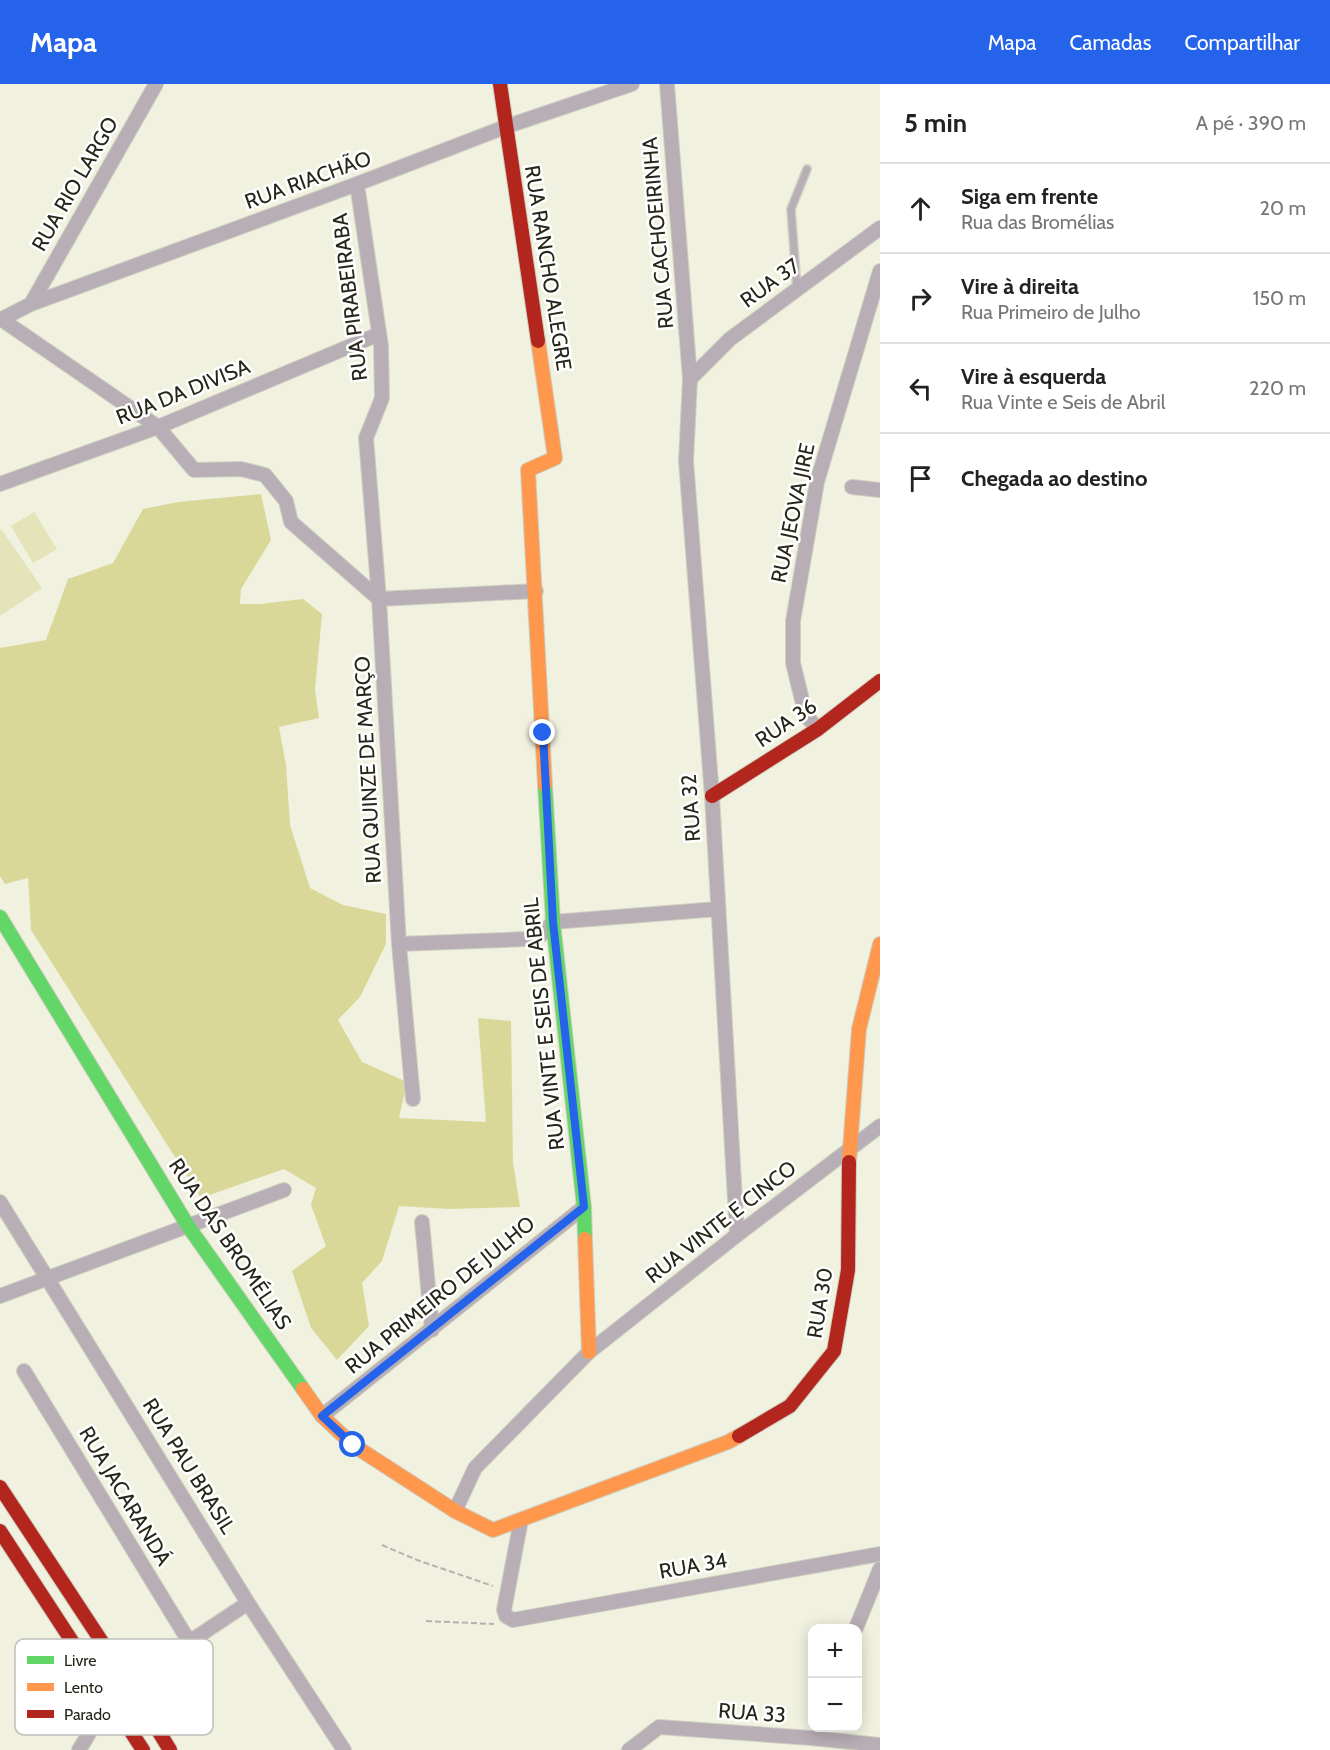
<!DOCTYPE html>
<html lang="pt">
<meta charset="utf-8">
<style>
:root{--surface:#fff;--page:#f2f2f2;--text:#222;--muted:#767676;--line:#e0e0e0;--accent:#2563eb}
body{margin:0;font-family:Cabin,sans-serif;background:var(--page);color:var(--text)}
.controls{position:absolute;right:18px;bottom:18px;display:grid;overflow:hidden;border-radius:12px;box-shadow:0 3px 15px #0003}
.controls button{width:54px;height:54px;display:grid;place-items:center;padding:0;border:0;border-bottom:2px solid var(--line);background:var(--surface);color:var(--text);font:30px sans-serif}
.stop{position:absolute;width:18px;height:18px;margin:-14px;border:4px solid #2563eb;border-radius:50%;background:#fff}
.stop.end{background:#2563eb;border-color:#fff;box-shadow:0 2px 6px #0008}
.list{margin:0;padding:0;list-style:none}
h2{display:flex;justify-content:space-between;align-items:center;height:78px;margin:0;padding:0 24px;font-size:26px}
h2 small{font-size:20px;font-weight:400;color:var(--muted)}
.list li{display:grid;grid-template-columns:39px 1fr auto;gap:18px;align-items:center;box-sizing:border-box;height:90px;padding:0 24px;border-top:2px solid var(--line)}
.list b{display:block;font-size:22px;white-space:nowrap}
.list p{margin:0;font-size:20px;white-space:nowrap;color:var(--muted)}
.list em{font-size:20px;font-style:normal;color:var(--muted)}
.icon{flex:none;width:33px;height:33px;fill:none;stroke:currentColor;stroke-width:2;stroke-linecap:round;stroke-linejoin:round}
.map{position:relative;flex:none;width:880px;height:1666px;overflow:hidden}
header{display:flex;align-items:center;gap:36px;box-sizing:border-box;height:84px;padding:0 30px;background:var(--accent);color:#fff}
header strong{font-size:28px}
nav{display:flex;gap:33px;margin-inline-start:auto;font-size:21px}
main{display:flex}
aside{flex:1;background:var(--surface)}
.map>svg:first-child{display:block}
</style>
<header>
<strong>Mapa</strong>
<nav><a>Mapa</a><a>Camadas</a><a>Compartilhar</a></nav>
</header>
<main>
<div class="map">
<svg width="880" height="1666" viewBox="0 0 880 1666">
<rect width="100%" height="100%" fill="#f1f1e0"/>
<!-- green -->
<path fill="#e4e3ba" d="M 34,428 L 57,465 L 33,479 L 11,442 Z
M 1,445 L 42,504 L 0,532 L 0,446 Z"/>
<!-- forest -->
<path fill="#dad899" d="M 261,410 L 271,456 L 241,505 L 240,520 L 260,520 L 303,515 L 322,530 L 315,606 L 319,634 L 279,643 L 286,681 L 290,741 L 310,804 L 343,821 L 386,830 L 386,860 L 360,913 L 338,936 L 362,978 L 407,998 L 399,1034 L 486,1038 L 478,934 L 511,937 L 513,1078 L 520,1123 L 449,1125 L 399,1122 L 382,1177 L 362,1199 L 369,1242 L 337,1276 L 311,1244 L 292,1187 L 326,1162 L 311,1121 L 316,1104 L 284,1085 L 201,1114 L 31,846 L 28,794 L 5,800 L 0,792 L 0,564 L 46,556 L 68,495 L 113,479 L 143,425 L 178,418 Z"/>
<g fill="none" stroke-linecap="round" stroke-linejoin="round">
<!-- lane casing -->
<g stroke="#cfcfc2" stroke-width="10">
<path id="lane" d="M 797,206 L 791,125 L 807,85"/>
</g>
<!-- street casing -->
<g stroke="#cfcfc2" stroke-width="16">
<path id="street" d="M 667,0 L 690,295 L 686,377 L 712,712 L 737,1151
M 357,100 L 381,262 L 382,314 L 366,354 L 379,515 L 399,860 L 413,1015
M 31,220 L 156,0
M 1,235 L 158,343 L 194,386 L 241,385 L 265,391 L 286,417 L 291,438 L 379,515 L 536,507
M 0,236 L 31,220 L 357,100 L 505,43 L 632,0
M 690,295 L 730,255 L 880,144
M 0,400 L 158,343 L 379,250
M 852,403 L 880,406
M 818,645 L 806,632 L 793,579 L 793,537 L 817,398 L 880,187
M 399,860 L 527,855 L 541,851 L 553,838 L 718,825
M 0,1118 L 248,1519 L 344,1666
M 422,1138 L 432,1246
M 0,1212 L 284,1106
M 24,1287 L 190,1559
M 322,1332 L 584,1123
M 455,1427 L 475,1384 L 589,1268 L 737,1151 L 880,1042
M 521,1436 L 504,1526 L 506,1532 L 513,1536 L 880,1470
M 856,1544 L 880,1485
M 79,1666 L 110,1615 L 132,1596 L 248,1519
M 629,1666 L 659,1643 L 811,1654 L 880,1661"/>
</g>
<!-- fast casing -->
<g stroke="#cfcfc2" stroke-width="16">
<path id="fast" d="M 545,701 L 553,838 L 584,1123 L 585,1155
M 0,833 L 188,1142 L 303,1305"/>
</g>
<!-- slow casing -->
<g stroke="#cfcfc2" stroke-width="16">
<path id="slow" d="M 538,257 L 555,374 L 528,386 L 545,701
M 849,1078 L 859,945 L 880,860
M 585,1155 L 589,1268
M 303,1305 L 322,1332 L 353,1361 L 455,1427 L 493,1446 L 728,1358 L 739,1352"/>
</g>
<!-- jam casing -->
<g stroke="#cfcfc2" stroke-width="16">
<path id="jam" d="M 500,0 L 538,257
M 712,712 L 818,645 L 880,597
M 739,1352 L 790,1322 L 834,1267 L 848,1186 L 849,1078
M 0,1403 L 129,1599 L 170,1666
M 0,1447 L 143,1666"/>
</g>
<!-- path -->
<path stroke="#b6b0ae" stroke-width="2" stroke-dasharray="6 3" stroke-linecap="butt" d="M 382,1461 L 417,1476 L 493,1502
M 426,1537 L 494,1540"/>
<!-- lane -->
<use href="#lane" stroke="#b8aeb5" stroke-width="7"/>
<!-- street -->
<use href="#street" stroke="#b8aeb5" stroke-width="14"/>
<!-- fast -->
<use href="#fast" stroke="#63d668" stroke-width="14"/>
<!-- slow -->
<use href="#slow" stroke="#ff974d" stroke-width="14"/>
<!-- jam -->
<use href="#jam" stroke="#b3261e" stroke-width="14"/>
</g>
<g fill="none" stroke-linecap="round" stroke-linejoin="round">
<!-- route -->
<path stroke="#2563eb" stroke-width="8" d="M 353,1361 L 322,1332 L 584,1123 L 553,838 L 543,649"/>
</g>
<g text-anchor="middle" stroke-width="5" stroke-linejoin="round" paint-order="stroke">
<!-- street labels -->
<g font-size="21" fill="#26261a" stroke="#fff">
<text transform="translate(308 96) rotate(-20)" y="7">RUA RIACHÃO</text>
<text transform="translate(75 100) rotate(-60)" y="7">RUA RIO LARGO</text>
<text transform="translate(658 149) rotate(-95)" y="7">RUA CACHOEIRINHA</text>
<text transform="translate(548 184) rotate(81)" y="7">RUA RANCHO ALEGRE</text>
<text transform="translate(770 199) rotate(-36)" y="7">RUA 37</text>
<text transform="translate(350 213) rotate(-97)" y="7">RUA PIRABEIRABA</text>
<text transform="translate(183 308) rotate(-22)" y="7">RUA DA DIVISA</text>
<text transform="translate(793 429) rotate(-78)" y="7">RUA JEOVA JIRE</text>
<text transform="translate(786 639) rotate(-34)" y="7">RUA 36</text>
<text transform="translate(368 686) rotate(-93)" y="7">RUA QUINZE DE MARÇO</text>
<text transform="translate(691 724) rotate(-94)" y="7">RUA 32</text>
<text transform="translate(544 940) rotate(-96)" y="7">RUA VINTE E SEIS DE ABRIL</text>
<text transform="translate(721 1138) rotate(-38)" y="7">RUA VINTE E CINCO</text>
<text transform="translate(230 1160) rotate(56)" y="7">RUA DAS BROMÉLIAS</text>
<text transform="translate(440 1211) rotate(-39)" y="7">RUA PRIMEIRO DE JULHO</text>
<text transform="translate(820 1219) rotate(-81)" y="7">RUA 30</text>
<text transform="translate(189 1382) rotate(58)" y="7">RUA PAU BRASIL</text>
<text transform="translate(125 1412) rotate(59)" y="7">RUA JACARANDÁ</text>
<text transform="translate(693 1482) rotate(-10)" y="7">RUA 34</text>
<text transform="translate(752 1629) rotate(4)" y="7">RUA 33</text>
</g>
</g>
<!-- legend -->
<rect x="15" y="1555" width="198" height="96" rx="9" fill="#fff" stroke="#bebeba" stroke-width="1.5"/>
<rect x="27" y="1572" width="27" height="8" fill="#63d668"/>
<rect x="27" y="1599" width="27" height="8" fill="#ff974d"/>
<rect x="27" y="1626" width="27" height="8" fill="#b3261e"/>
<g font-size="16" fill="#26261a">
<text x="64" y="1582">Livre</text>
<text x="64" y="1609">Lento</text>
<text x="64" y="1636">Parado</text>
</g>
</svg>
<div class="controls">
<button>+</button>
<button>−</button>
</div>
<div class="stop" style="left:353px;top:1361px"></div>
<div class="stop end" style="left:543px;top:649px"></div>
</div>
<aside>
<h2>5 min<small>A pé · 390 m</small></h2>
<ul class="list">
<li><svg class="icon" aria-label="ahead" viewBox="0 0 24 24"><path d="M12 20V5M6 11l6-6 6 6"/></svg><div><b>Siga em frente</b><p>Rua das Bromélias</p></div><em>20 m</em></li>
<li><svg class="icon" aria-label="right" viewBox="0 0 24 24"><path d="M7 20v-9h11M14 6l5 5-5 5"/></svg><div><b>Vire à direita</b><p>Rua Primeiro de Julho</p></div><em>150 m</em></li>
<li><svg class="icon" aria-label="left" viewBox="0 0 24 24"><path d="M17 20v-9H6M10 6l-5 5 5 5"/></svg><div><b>Vire à esquerda</b><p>Rua Vinte e Seis de Abril</p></div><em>220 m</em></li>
<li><svg class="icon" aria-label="arrive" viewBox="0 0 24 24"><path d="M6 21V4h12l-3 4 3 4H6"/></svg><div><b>Chegada ao destino</b></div></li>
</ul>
</aside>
</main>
